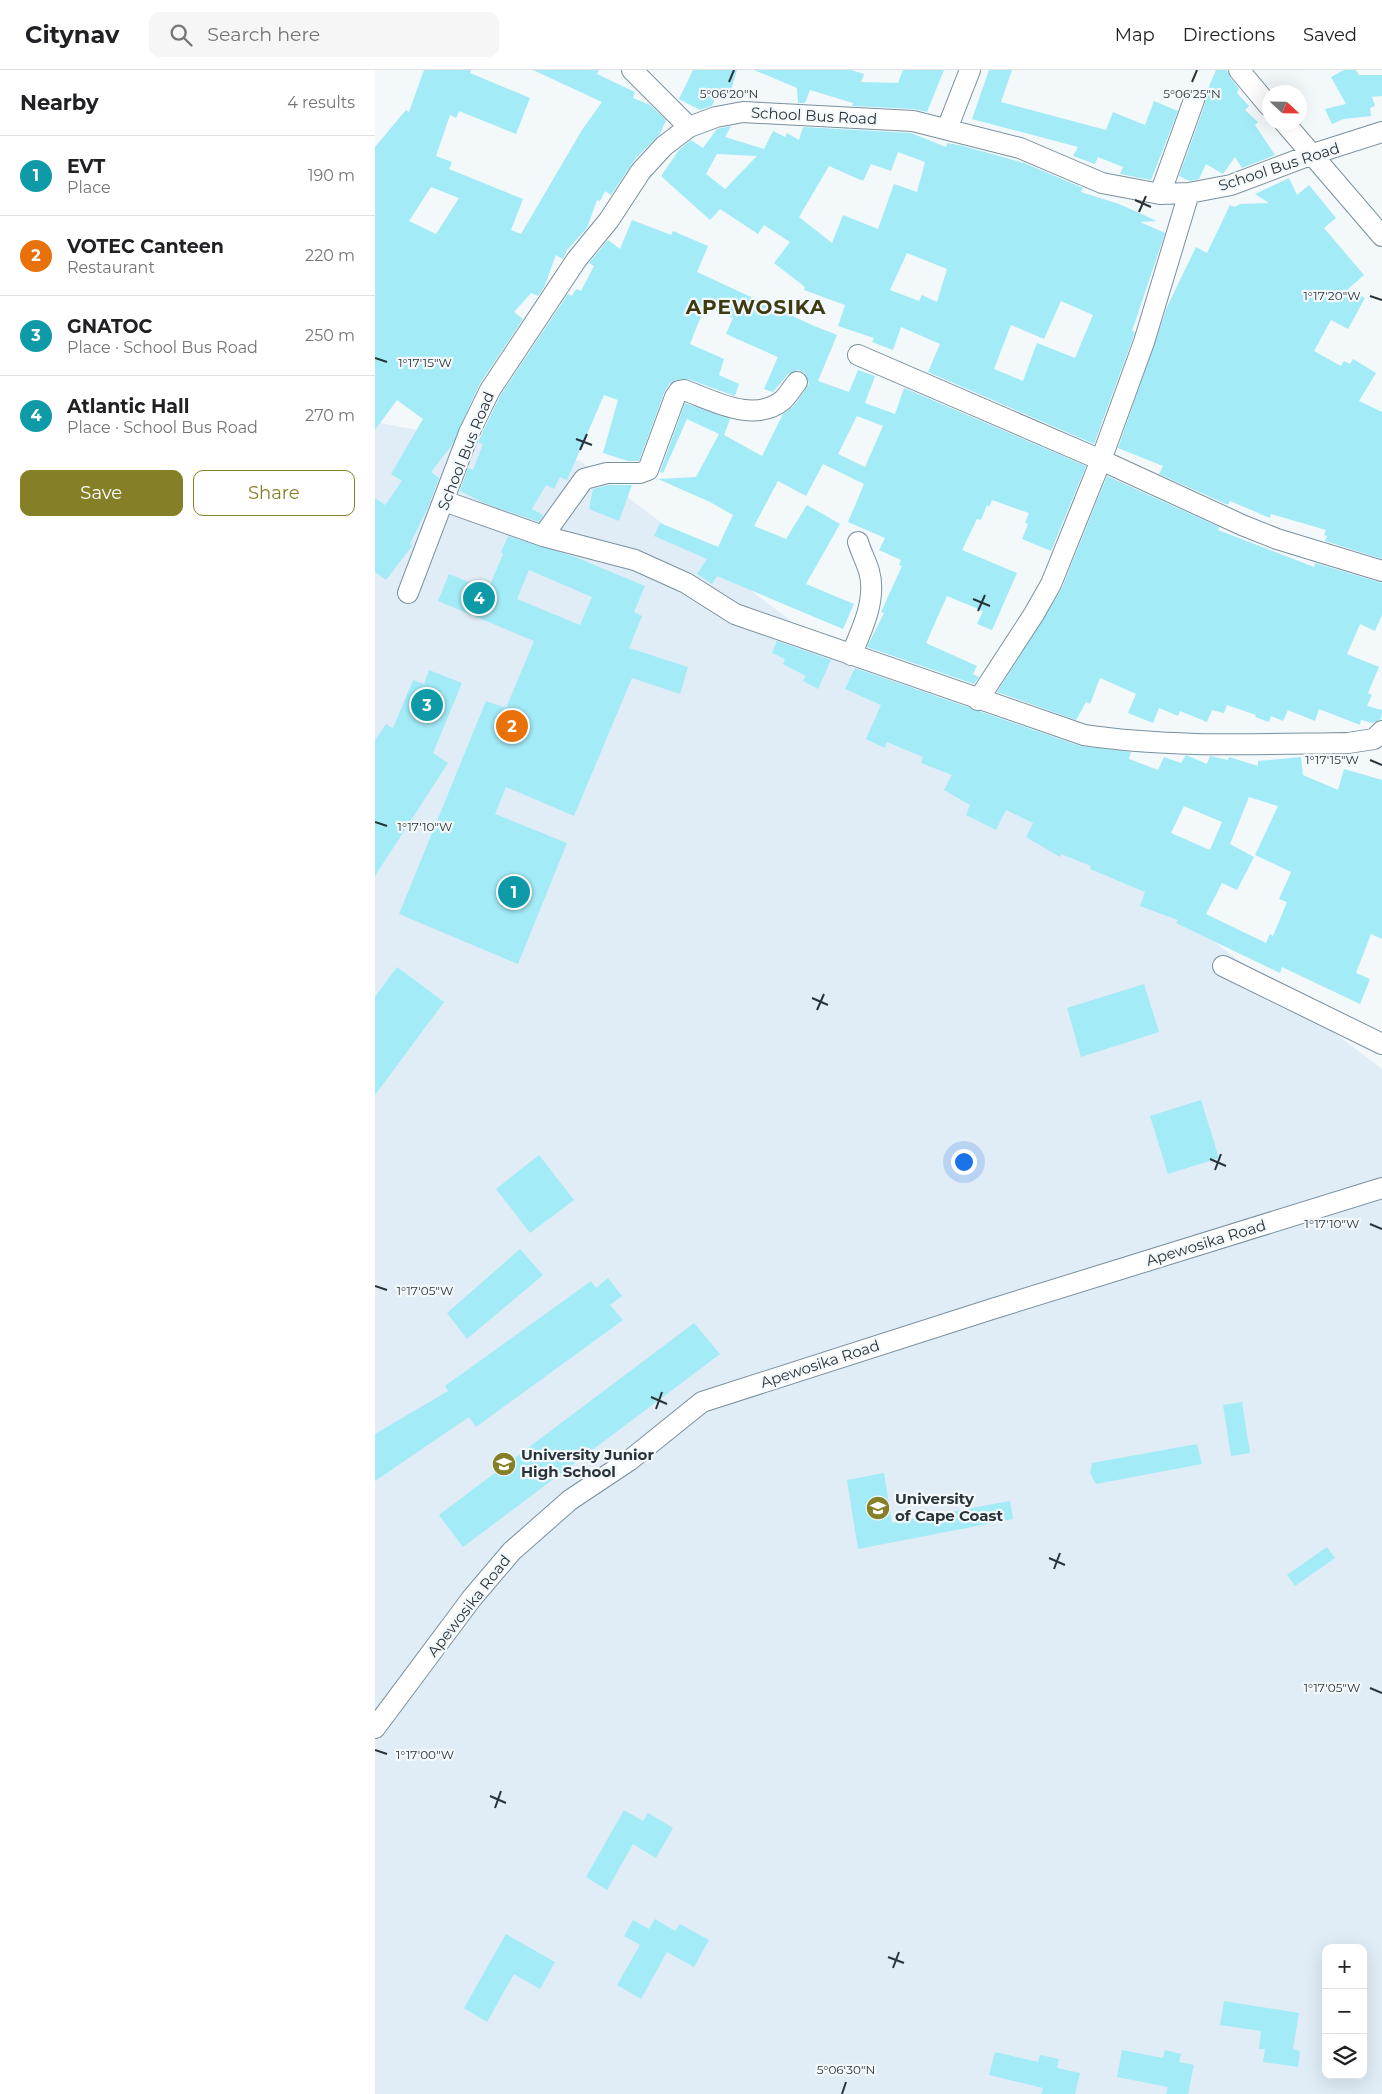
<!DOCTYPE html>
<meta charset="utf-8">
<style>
:root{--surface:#fff;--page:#f6f6f6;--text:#202124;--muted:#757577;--line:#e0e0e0;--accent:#858028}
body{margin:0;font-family:Montserrat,sans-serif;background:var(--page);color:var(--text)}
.controls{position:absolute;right:15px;bottom:15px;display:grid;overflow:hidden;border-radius:10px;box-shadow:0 5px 20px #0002}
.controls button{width:45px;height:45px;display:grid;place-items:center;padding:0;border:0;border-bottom:1px solid var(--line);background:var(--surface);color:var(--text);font:25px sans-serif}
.compass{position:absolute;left:887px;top:15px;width:45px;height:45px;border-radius:50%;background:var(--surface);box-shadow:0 5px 20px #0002;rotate:112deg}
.you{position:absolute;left:588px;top:1091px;width:18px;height:18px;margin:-12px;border:4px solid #fff;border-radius:50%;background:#1a73e8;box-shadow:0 0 0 8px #1a73e833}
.badge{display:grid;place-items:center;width:32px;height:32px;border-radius:50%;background:var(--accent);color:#fff;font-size:16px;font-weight:700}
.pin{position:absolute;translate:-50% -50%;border:2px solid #fff;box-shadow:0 1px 5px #0006}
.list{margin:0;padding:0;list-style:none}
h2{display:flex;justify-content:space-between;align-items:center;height:65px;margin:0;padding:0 20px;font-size:21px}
h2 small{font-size:16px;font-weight:400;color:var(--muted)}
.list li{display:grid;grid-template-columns:32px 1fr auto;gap:15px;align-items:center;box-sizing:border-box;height:80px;padding:0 20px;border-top:1px solid var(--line)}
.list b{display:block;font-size:19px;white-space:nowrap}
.list p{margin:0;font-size:16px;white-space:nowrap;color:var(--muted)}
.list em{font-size:16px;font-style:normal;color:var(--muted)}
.actions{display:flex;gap:10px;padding:15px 20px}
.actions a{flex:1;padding:11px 0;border:1px solid var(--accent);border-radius:10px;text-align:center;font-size:18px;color:var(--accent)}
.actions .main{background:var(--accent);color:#fff}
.icon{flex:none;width:28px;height:28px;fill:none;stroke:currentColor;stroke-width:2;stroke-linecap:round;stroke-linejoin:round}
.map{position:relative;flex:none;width:1007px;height:2024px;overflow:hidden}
header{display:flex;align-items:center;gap:30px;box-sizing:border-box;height:70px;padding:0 25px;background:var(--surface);border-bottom:1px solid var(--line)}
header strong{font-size:24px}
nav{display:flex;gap:28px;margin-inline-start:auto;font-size:18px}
.search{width:350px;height:45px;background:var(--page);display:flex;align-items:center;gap:12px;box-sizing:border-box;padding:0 18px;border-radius:10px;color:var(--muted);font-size:19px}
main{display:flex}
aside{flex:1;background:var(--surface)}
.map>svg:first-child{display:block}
</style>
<header>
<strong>Citynav</strong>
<div class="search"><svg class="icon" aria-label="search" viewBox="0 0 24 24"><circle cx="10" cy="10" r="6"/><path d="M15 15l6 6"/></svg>Search here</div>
<nav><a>Map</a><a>Directions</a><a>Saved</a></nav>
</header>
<main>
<aside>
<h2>Nearby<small>4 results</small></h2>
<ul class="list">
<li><span class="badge" style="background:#0f9aa8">1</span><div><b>EVT</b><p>Place</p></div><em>190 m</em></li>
<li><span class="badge" style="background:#e8710a">2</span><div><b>VOTEC Canteen</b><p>Restaurant</p></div><em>220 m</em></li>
<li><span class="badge" style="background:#0f9aa8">3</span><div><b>GNATOC</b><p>Place · School Bus Road</p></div><em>250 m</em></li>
<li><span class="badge" style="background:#0f9aa8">4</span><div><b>Atlantic Hall</b><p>Place · School Bus Road</p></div><em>270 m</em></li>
</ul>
<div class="actions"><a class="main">Save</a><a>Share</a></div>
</aside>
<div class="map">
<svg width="1007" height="2024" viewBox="0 0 1007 2024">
<rect width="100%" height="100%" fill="#f3f8fb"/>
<!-- built -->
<path fill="#e0edf6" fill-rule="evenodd" d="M 0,352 L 205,391 L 1007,999 L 1007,2024 L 0,2024 ZM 951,1878 L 988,1878 L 988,2005 L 951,2005 Z"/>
<!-- building -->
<path fill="#a2ebf7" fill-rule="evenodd" d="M 49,0 L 96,0 L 95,3 L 155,28 L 141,64 L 84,41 L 81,48 L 75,45 L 61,86 L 77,92 L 74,99 L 148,129 L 136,160 L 146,164 L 207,60 L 227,32 L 158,0 L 224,0 L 222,4 L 260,22 L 258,28 L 275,35 L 291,50 L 285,64 L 261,88 L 236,125 L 230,121 L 225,131 L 222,130 L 212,158 L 192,180 L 188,189 L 181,185 L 169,217 L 163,226 L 156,223 L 139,242 L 148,249 L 104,315 L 77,375 L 56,402 L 64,408 L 54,435 L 35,474 L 37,476 L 11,510 L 0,502 L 0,428 L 10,435 L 27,411 L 16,404 L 48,349 L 22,330 L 0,360 L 0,77 L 31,40 L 34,42 ZM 56,117 L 84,128 L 61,164 L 34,151 Z
M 318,0 L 362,0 L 355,23 L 344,19 L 337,36 L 325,40 L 304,29 Z
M 379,0 L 476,0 L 489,4 L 486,12 L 523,13 L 528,0 L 569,0 L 552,42 L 539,39 L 477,36 L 478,33 L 435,20 L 430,33 L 423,33 L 422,18 Z
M 614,0 L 637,0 L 626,32 L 731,60 L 738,42 L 770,55 L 779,31 L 803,41 L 776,110 L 745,104 L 748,97 L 723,87 L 720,94 L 698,86 L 703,77 L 597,49 Z
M 841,0 L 852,0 L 855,7 L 864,19 L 862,23 L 874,36 L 870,40 L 883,52 L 880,55 L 900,85 L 867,98 L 860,87 L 848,104 L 831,94 L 824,109 L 815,111 L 804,106 L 830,34 L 830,26 Z
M 969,0 L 981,0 L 984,5 L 1007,5 L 1007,26 L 994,27 L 997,27 L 1000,36 L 995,38 L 996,46 L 969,49 L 957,54 L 950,39 L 971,34 L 956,7 Z
M 356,56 L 350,67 L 389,79 L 398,61 L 410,67 L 412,63 L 424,70 L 428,57 L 536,63 L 571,77 L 572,73 L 588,76 L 649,93 L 708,118 L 706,122 L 744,134 L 782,151 L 765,152 L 790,163 L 757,261 L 760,262 L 758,268 L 719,374 L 553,302 L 565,274 L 526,257 L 518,280 L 497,272 L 499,268 L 463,256 L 470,235 L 429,220 L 430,217 L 399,193 L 415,172 L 389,155 L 383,164 L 345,139 L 335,150 L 286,106 L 304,80 L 316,70 L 328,78 L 342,59 ZM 523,82 L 550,92 L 542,122 L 519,114 L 503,159 L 468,145 L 457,173 L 424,147 L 454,96 L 488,111 L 496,94 L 516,101 ZM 342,84 L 382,86 L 350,119 L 331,104 ZM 532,183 L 572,199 L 562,232 L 547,225 L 544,231 L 515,220 ZM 686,231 L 718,245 L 700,288 L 662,273 L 648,311 L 619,299 L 636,255 L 669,269 Z
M 914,108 L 922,125 L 934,115 L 961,148 L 949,158 L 989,205 L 973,219 L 990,228 L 973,259 L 956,250 L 939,281 L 966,296 L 969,291 L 975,294 L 978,289 L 1001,303 L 984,331 L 1007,342 L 1007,489 L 950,471 L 952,466 L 949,465 L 951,460 L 896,444 L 895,448 L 855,431 L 853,435 L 784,404 L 788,396 L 743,378 L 792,237 L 821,177 L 832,183 L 855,135 L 859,137 L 865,134 L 894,133 L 880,124 Z
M 257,150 L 296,165 L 298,161 L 333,176 L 322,202 L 439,256 L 462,265 L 443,311 L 474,322 L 483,300 L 500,306 L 490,333 L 520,344 L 529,318 L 711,396 L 676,481 L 647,469 L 653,454 L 650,453 L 654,443 L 617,430 L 614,437 L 612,435 L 606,450 L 602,449 L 587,480 L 642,503 L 617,560 L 602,554 L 608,541 L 572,526 L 551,573 L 602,596 L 598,604 L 604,607 L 599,614 L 492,577 L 509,543 L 506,542 L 527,496 L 524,495 L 526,490 L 504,480 L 510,468 L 473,452 L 489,414 L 448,394 L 431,426 L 403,411 L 379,456 L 411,469 L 432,435 L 465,454 L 431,514 L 479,534 L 468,559 L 342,506 L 337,514 L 322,504 L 332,489 L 279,466 L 285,453 L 343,477 L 358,445 L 335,432 L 283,409 L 321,407 L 344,364 L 312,349 L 288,403 L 285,402 L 310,333 L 355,349 L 349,365 L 387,386 L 408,344 L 419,336 L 434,314 L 430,303 L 423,300 L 413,304 L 398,322 L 389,319 L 403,287 L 351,264 L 358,248 L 330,236 L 315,274 L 349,289 L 344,305 L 364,314 L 360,326 L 313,309 L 301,310 L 294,314 L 289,323 L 264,391 L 253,391 L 228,383 L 243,330 L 229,325 L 192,410 L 185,407 L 179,419 L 171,415 L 157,439 L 168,445 L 164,452 L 109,433 L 85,421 L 93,398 L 98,400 L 108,374 L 103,372 L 125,326 L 193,224 L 197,226 L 201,219 L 206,221 L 219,196 L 214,193 L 233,170 L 245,179 ZM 482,346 L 508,356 L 490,397 L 463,384 Z
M 732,406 L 844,457 L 843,460 L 939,497 L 940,493 L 1007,513 L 1007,545 L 1000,561 L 985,554 L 972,584 L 1004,597 L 993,623 L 997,625 L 992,636 L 1007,640 L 1006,649 L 998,653 L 986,650 L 985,655 L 944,639 L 940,651 L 913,640 L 908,651 L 896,646 L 894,652 L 880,647 L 881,645 L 852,635 L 849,643 L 837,640 L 832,652 L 805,641 L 803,646 L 784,638 L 778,653 L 753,643 L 761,624 L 725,608 L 715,634 L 711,632 L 701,650 L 622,622 L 686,520 Z
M 234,415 L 257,415 L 244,451 L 214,439 L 218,419 Z
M 133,466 L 200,487 L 270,516 L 259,542 L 267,546 L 254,578 L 313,597 L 305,624 L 257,608 L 199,746 L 131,717 L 120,744 L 192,773 L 143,894 L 24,844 L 111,631 L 131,638 L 159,571 L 63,531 L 74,504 L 113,520 L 128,484 L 126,482 ZM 154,500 L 217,527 L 205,555 L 142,529 Z
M 402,571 L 456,590 L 443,619 L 428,611 L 431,606 L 408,594 L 410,589 L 397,583 Z
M 480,598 L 705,676 L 756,682 L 754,689 L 783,700 L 789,687 L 806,693 L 811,685 L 832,694 L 835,686 L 853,690 L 854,687 L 883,696 L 883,691 L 926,687 L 928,705 L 963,720 L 969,699 L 1007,710 L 1007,869 L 996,864 L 981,903 L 995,909 L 985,934 L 907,897 L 905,903 L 801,853 L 803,850 L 765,836 L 770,822 L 715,799 L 716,796 L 686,784 L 685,787 L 651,767 L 658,753 L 631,740 L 621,760 L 591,745 L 595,735 L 569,720 L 577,705 L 546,693 L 548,687 L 512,672 L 510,678 L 491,669 L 506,635 L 470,619 ZM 874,727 L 903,736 L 880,785 L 916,802 L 904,829 L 912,832 L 898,866 L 895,864 L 891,873 L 831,844 L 847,813 L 862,820 L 879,787 L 855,774 ZM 809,736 L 847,752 L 835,780 L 796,763 Z
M 54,600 L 87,613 L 58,683 L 73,693 L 0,806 L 0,670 L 11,654 L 18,658 L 38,610 L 49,614 Z
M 22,897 L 69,932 L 0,1025 L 0,927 Z
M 769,914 L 784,962 L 706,987 L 692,938 Z
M 826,1030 L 844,1088 L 793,1104 L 775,1046 Z
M 164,1085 L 199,1130 L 155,1163 L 121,1119 Z
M 145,1179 L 168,1205 L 92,1269 L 72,1243 Z
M 233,1208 L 247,1226 L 235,1235 L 248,1250 L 101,1357 L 94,1347 L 0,1411 L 0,1364 L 73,1321 L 70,1316 L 216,1211 L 221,1218 Z
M 319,1253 L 345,1284 L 88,1477 L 64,1445 Z
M 867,1332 L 875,1383 L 856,1386 L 848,1335 Z
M 822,1374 L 827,1394 L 721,1414 L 715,1403 L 717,1393 Z
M 509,1403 L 517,1453 L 635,1431 L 638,1449 L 483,1479 L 472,1410 Z
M 952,1477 L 960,1488 L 920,1516 L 912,1505 Z
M 249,1740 L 268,1751 L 273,1743 L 298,1758 L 281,1788 L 258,1774 L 232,1820 L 211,1807 Z
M 280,1849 L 300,1861 L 305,1854 L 334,1870 L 319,1897 L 292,1882 L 266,1929 L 242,1915 L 265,1875 L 249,1866 L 258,1850 L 274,1859 Z
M 131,1864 L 180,1892 L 165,1919 L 139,1904 L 112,1952 L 89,1938 Z
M 849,1931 L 924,1943 L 918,1979 L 925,1981 L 923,1997 L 888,1992 L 890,1979 L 884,1979 L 886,1961 L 845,1955 Z
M 747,1980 L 788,1988 L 790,1980 L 806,1984 L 804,1992 L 819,1995 L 813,2024 L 791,2024 L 793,2017 L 742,2007 Z
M 620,1982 L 663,1992 L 665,1985 L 684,1989 L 682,1998 L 705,2003 L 700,2024 L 666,2024 L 668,2018 L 614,2005 Z"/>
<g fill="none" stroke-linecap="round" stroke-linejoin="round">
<!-- minor casing -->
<g stroke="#78909f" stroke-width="22">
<path id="minor" d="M 257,0 L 314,57
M 864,0 L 894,36
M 909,52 L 1007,166
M 572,59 L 595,0
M 785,124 L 819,30
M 483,285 L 726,390 L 867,455 L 902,469 L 1007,501
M 69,431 L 168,466 L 260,490 L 311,513 L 360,544 L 709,665 C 796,678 885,674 973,673 L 999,669 L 1007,661
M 168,466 L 209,409 L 232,403 L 265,403 L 273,400 L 300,327 L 304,321 L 309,320 C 339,331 379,354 408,330 C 413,325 418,317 422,312
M 33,523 L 94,363 L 115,320 L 202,189 L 234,150 L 266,101 L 289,76 L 314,57 L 341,47 L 368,42 L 538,51 L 645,78 L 727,113 L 785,124 L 814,123 L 856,115 L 938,84 L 1007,62
M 476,585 C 487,560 502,529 494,501 C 491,491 486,482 483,472
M 603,630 L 659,544 L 676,514 L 726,390 L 769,272 L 814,123
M 848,896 L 1007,974
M 0,1658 L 97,1528 L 137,1481 L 195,1430 L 255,1390 L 327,1332 L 617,1239 L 1007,1118"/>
</g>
<!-- minor -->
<use href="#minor" stroke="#fff" stroke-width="20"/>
</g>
<!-- ticks -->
<path fill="none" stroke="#29333a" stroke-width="2" d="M 354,12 L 359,0M 817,12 L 822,0M 760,130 L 776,137M 764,142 L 771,126M 995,226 L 1007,230M 0,288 L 12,292M 201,369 L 217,375M 205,380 L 212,364M 598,529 L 615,536M 603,541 L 610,525M 995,690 L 1007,695M 0,752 L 12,756M 437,928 L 453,935M 442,940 L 449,924M 835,1089 L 851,1096M 840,1100 L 846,1084M 995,1154 L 1007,1159M 0,1216 L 12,1220M 276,1327 L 292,1334M 281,1339 L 287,1322M 674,1488 L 690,1495M 679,1499 L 685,1483M 995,1618 L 1007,1623M 0,1680 L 12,1684M 115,1726 L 131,1733M 120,1738 L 126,1721M 513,1887 L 529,1893M 518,1898 L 524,1882M 467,2024 L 471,2012"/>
<!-- icons -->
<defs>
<g id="school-disc" transform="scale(1.25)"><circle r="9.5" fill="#858028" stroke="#f3f8fb"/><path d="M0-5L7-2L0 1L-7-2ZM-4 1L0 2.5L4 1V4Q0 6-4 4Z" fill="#fff"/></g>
<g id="university-disc" transform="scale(1.25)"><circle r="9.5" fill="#858028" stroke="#f3f8fb"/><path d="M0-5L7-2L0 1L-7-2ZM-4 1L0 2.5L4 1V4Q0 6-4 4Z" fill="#fff"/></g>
</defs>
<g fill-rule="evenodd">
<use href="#school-disc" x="129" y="1394"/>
<use href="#university-disc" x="503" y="1438"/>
</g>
<g text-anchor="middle" stroke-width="4.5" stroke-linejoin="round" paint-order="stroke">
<!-- street labels -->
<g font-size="15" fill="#29333a" stroke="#f3f8fb">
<text transform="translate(439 46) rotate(3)" y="5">School Bus Road</text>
<text transform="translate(904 97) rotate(-18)" y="5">School Bus Road</text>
<text transform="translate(91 381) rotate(-68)" y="5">School Bus Road</text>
<text transform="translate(831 1173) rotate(-17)" y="5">Apewosika Road</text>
<text transform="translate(445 1294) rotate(-18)" y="5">Apewosika Road</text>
<text transform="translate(94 1536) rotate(-52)" y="5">Apewosika Road</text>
</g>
<!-- poi labels -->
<g font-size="15" font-weight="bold" fill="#29333a" stroke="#f3f8fb" text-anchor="start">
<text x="146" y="1390">University Junior<tspan x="146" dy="17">High School</tspan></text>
<text x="520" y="1434">University<tspan x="520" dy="17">of Cape Coast</tspan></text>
</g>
<!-- district labels -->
<g font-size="20" font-weight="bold" letter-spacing="1" fill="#3e3b12" stroke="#f3f8fb">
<text x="381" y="244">APEWOSIKA</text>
</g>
</g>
<g font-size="12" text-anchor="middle" fill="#29333a" stroke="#f3f8fb" stroke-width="4.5" stroke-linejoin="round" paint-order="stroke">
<text x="354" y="28">5°06'20"N</text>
<text x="817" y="28">5°06'25"N</text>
<text x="957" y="230">1°17'20"W</text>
<text x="50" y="297">1°17'15"W</text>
<text x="957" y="694">1°17'15"W</text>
<text x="50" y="761">1°17'10"W</text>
<text x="957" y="1158">1°17'10"W</text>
<text x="50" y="1225">1°17'05"W</text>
<text x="957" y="1622">1°17'05"W</text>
<text x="50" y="1689">1°17'00"W</text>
<text x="471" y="2004">5°06'30"N</text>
</g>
</svg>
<div class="controls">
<button>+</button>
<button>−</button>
<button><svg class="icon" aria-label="layers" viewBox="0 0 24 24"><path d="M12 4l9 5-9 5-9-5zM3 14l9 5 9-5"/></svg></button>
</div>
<svg class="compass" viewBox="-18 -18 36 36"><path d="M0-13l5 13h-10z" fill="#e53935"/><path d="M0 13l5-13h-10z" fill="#757577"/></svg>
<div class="you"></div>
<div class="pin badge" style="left:139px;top:822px;background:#0f9aa8">1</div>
<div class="pin badge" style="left:137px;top:656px;background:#e8710a">2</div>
<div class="pin badge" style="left:52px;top:635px;background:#0f9aa8">3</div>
<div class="pin badge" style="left:104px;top:528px;background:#0f9aa8">4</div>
</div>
</main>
